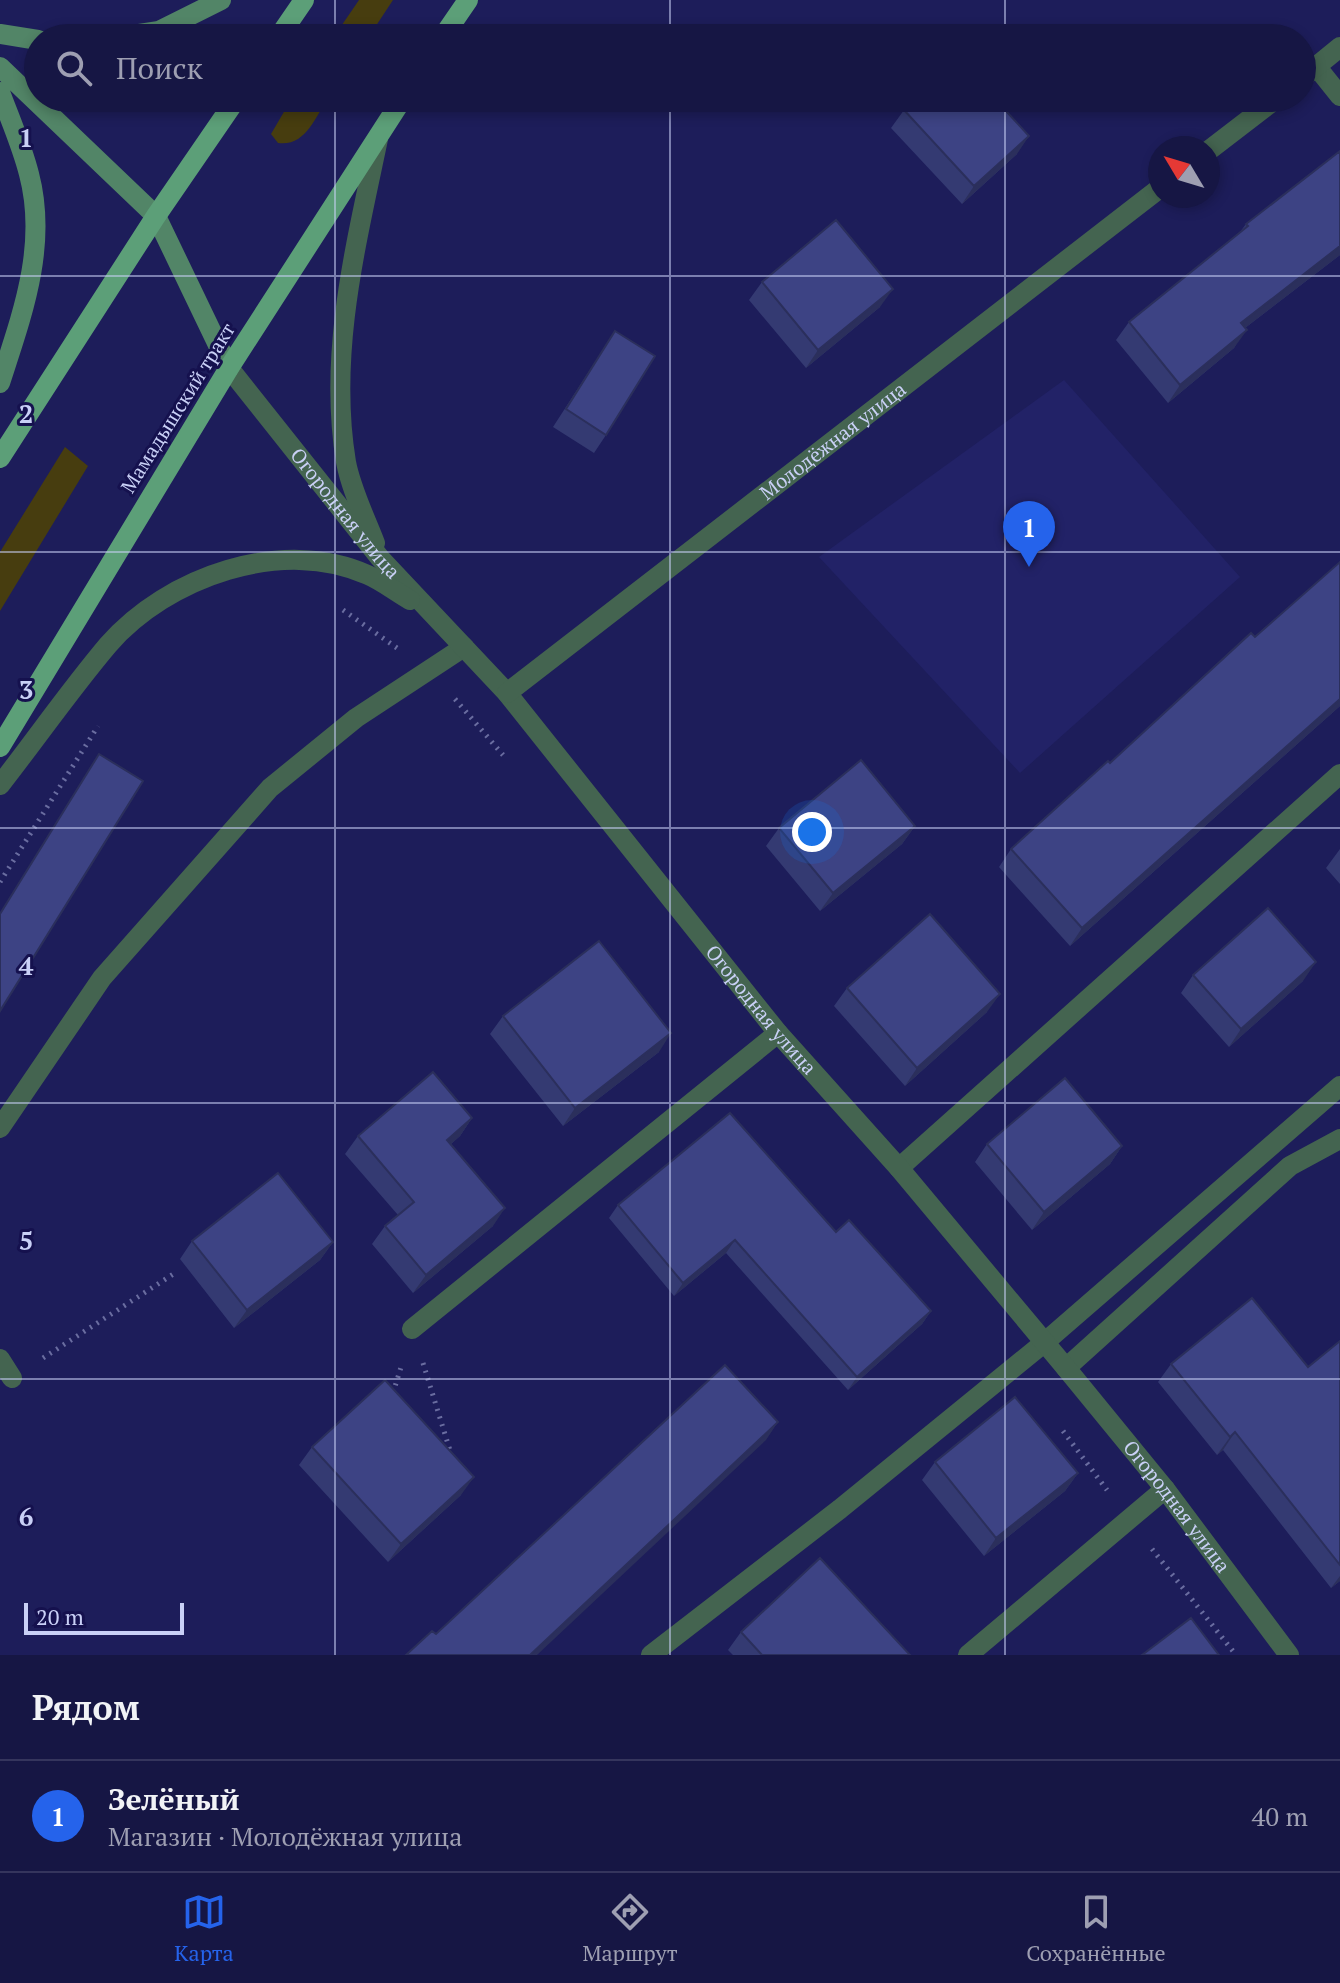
<!DOCTYPE html>
<html lang="ru">
<meta charset="utf-8">
<style>
:root{--surface:#161644;--page:#1f1f4b;--text:#f1f3f6;--muted:#9e9fb2;--line:#35355d;--accent:#2563eb}
body{margin:0;font-family:"PT Serif",serif;background:var(--page);color:var(--text)}
.compass{position:absolute;left:1148px;top:136px;width:72px;height:72px;border-radius:50%;background:var(--surface);box-shadow:0 4px 12px #0003;rotate:308deg}
.scale{position:absolute;left:24px;bottom:20px;width:160px;box-sizing:border-box;padding-left:8px;border:4px solid #c9d0f6;border-top:0;font-size:22px;line-height:28px;white-space:nowrap;color:#c9d0f6;-webkit-text-stroke:6px #15114e;paint-order:stroke}
.you{position:absolute;left:812px;top:832px;width:28px;height:28px;margin:-20px;border:6px solid #fff;border-radius:50%;background:#1a73e8;box-shadow:0 0 0 12px #1a73e833}
.badge{display:grid;place-items:center;width:52px;height:52px;border-radius:50%;background:var(--accent);color:#fff;font-size:26px;font-weight:700}
.pin{position:absolute;translate:-50% -66px;filter:drop-shadow(0 2px 4px #0008)}
.pin::after{content:'';position:absolute;top:42px;width:28px;height:24px;background:inherit;clip-path:polygon(0 0,100% 0,50% 100%)}
.list{margin:0;padding:0;list-style:none}
h2{display:flex;justify-content:space-between;align-items:center;height:104px;margin:0;padding:0 32px;font-size:34px}
h2 small{font-size:26px;font-weight:400;color:var(--muted)}
.list li{display:grid;grid-template-columns:52px 1fr auto;gap:24px;align-items:center;box-sizing:border-box;height:112px;padding:0 32px;border-top:2px solid var(--line)}
.list b{display:block;font-size:30px;white-space:nowrap}
.list p{margin:0;font-size:26px;white-space:nowrap;color:var(--muted)}
.list em{font-size:26px;font-style:normal;color:var(--muted)}
.icon{flex:none;width:44px;height:44px;fill:none;stroke:currentColor;stroke-width:2;stroke-linecap:round;stroke-linejoin:round}
.map{position:relative;flex:none;width:1340px;height:1655px;overflow:hidden}
.search{position:absolute;background:var(--surface);box-shadow:0 4px 12px #0003;left:24px;right:24px;top:24px;height:88px;display:flex;align-items:center;gap:20px;box-sizing:border-box;padding:0 28px;border-radius:44px;color:var(--muted);font-size:30px}
.sheet{height:216px;background:var(--surface)}
nav{display:flex;justify-content:space-around;align-items:center;box-sizing:border-box;height:112px;border-top:2px solid var(--line);background:var(--surface);font-size:22px;color:var(--muted)}
nav a{display:grid;justify-items:center;gap:4px}
nav .on{color:var(--accent)}
.map>svg:first-child{display:block}
</style>
<div class="map">
<svg width="1340" height="1655" viewBox="0 0 1340 1655">
<rect width="100%" height="100%" fill="#1d1d5a"/>
<!-- built -->
<path fill="#222267" d="M 1064,380 L 1240,577 L 1020,773 L 819,557 Z"/>
<!-- green -->
<path fill="#473d0f" d="M 359,0 L 393,0 L 368,38 L 333,38 Z
M 292,98 L 328,98 C 315,118 305,147 278,143 L 271,134 Z
M 65,447 L 88,466 L 0,611 L 0,552 Z"/>
<g fill="none" stroke-linecap="round" stroke-linejoin="round">
<!-- path -->
<path stroke="#6a6da0" stroke-width="5" stroke-dasharray="2 6" stroke-linecap="butt" d="M 343,610 L 397,648
M 455,699 L 503,755
M 0,882 L 98,726
M 43,1358 L 175,1273
M 423,1363 L 452,1457
M 393,1393 L 402,1364
M 1063,1431 L 1107,1490
M 1152,1549 L 1236,1655"/>
<!-- lane -->
<path stroke="#446450" stroke-width="20" d="M 1316,66 L 1340,96
M 0,1128 L 102,978 L 270,788 L 356,718 L 464,647
M 899,1168 L 1340,774
M 412,1329 L 778,1033
M 0,1359 L 12,1378
M 1066,1368 L 1290,1166 L 1340,1139
M 651,1655 L 840,1509 L 1045,1342 L 1340,1086
M 968,1655 L 1165,1489"/>
<!-- street -->
<g stroke="#446450" stroke-width="20">
<path d="M 1302,78 L 1340,47"/>
<path d="M 1208,151 L 1277,98"/>
<path id="s1" d="M 229,368 L 380,558 L 507,693 L 778,1033 L 899,1168 L 1066,1368 L 1165,1489 L 1289,1655"/>
<path d="M 375,543 C 365,517 351,489 346,462 C 328,353 356,245 378,139"/>
<path id="s2" d="M 507,693 L 1160,188"/>
<path d="M 0,785 C 36,739 70,690 108,645 C 167,577 282,536 368,575 C 382,581 396,592 410,600"/>
</g>
<!-- secondary -->
<path stroke="#528567" stroke-width="20" d="M 0,34 L 38,40
M 113,38 L 159,31 L 221,0
M 0,67 L 156,216 L 229,368
M 0,92 C 10,119 22,146 29,174 C 48,246 22,315 0,383"/>
<!-- primary -->
<path stroke="#5c9f78" stroke-width="20" d="M 278,38 L 304,0
M 442,38 L 468,0
M 0,458 L 156,216 L 237,98
M 0,747 L 229,368 L 403,98"/>
</g>
<!-- wall -->
<path fill="#343a72" d="M 904,110 L 1017,154 L 962,204 L 891,128 Z
M 1340,151 L 1340,255 L 1245,328 L 1234,348 L 1168,403 L 1116,340 L 1129,322 L 1240,232 L 1246,224 Z
M 762,282 L 880,307 L 806,368 L 749,300 Z
M 615,331 L 606,435 L 594,453 L 553,427 Z
M 1340,562 L 1340,706 L 1070,946 L 999,867 L 1011,849 Z
M 915,826 L 902,844 L 820,911 L 766,846 L 779,828 Z
M 1340,849 L 1340,884 L 1326,868 Z
M 1193,975 L 1303,981 L 1229,1047 L 1181,993 Z
M 847,988 L 987,1012 L 905,1086 L 834,1006 Z
M 503,1016 L 659,1052 L 563,1126 L 490,1034 Z
M 472,1118 L 460,1136 L 451,1144 L 493,1226 L 413,1293 L 372,1244 L 385,1226 L 398,1215 L 345,1154 L 358,1136 Z
M 987,1144 L 1122,1146 L 1110,1164 L 1032,1230 L 975,1162 Z
M 618,1205 L 836,1232 L 931,1311 L 922,1324 L 848,1390 L 726,1253 L 674,1296 L 609,1218 Z
M 192,1241 L 333,1242 L 320,1260 L 234,1328 L 180,1259 Z
M 1340,1341 L 1340,1581 L 1331,1588 L 1223,1450 L 1217,1455 L 1158,1382 L 1171,1364 L 1308,1367 Z
M 312,1447 L 461,1495 L 388,1562 L 299,1465 Z
M 935,1462 L 1078,1473 L 1065,1491 L 984,1556 L 922,1480 Z
M 741,1632 L 910,1655 L 733,1655 L 728,1650 Z"/>
<!-- shaded-wall -->
<path fill="#2b2f5c" d="M 1029,136 L 1017,154 L 962,204 L 974,186 Z
M 1340,246 L 1340,255 L 1228,341 L 1241,323 Z
M 893,289 L 880,307 L 806,368 L 818,350 Z
M 1247,330 L 1234,348 L 1168,403 L 1180,385 Z
M 1340,699 L 1340,706 L 1070,946 L 1082,928 Z
M 915,826 L 902,844 L 820,911 L 833,893 Z
M 1316,962 L 1303,981 L 1229,1047 L 1241,1029 Z
M 1000,994 L 987,1012 L 905,1086 L 917,1068 Z
M 671,1033 L 659,1052 L 563,1126 L 575,1108 Z
M 472,1118 L 460,1136 L 435,1158 L 447,1140 Z
M 1122,1146 L 1110,1164 L 1032,1230 L 1044,1212 Z
M 505,1208 L 493,1226 L 413,1293 L 426,1275 Z
M 735,1240 L 726,1253 L 674,1296 L 683,1283 Z
M 333,1242 L 320,1260 L 234,1328 L 247,1310 Z
M 931,1311 L 922,1324 L 848,1390 L 857,1377 Z
M 778,1422 L 766,1440 L 537,1655 L 530,1655 Z
M 1235,1432 L 1223,1450 L 1217,1455 L 1230,1437 Z
M 1078,1473 L 1065,1491 L 984,1556 L 996,1538 Z
M 474,1477 L 461,1495 L 388,1562 L 401,1544 Z
M 1340,1576 L 1340,1581 L 1331,1588 Z"/>
<!-- building -->
<path fill="#3d4384" stroke="#2b2f5c" stroke-width="2" d="M 917,98 L 994,98 L 1029,136 L 974,186 L 904,110 Z
M 1340,151 L 1340,246 L 1241,323 L 1247,330 L 1180,385 L 1129,322 L 1248,226 L 1246,224 Z
M 836,220 L 893,289 L 818,350 L 762,282 Z
M 615,331 L 655,356 L 606,435 L 566,409 Z
M 1340,562 L 1340,699 L 1082,928 L 1011,849 L 1108,761 L 1110,763 L 1251,633 L 1255,637 Z
M 99,754 L 143,781 L 0,1011 L 0,914 Z
M 861,760 L 915,826 L 833,893 L 779,828 Z
M 1268,908 L 1316,962 L 1241,1029 L 1193,975 Z
M 930,914 L 1000,994 L 917,1068 L 847,988 Z
M 599,941 L 671,1033 L 575,1108 L 503,1016 Z
M 433,1072 L 472,1118 L 447,1140 L 505,1208 L 426,1275 L 385,1226 L 414,1202 L 358,1136 Z
M 1065,1078 L 1122,1146 L 1044,1212 L 987,1144 Z
M 730,1113 L 836,1232 L 849,1220 L 931,1311 L 857,1377 L 735,1240 L 683,1283 L 618,1205 Z
M 278,1173 L 333,1242 L 247,1310 L 192,1241 Z
M 1252,1298 L 1308,1367 L 1340,1341 L 1340,1565 L 1235,1432 L 1230,1437 L 1171,1364 Z
M 725,1365 L 778,1422 L 530,1655 L 406,1655 L 432,1631 L 436,1634 Z
M 385,1380 L 474,1477 L 401,1544 L 312,1447 Z
M 1015,1397 L 1078,1473 L 996,1538 L 935,1462 Z
M 820,1558 L 910,1655 L 762,1655 L 741,1632 Z
M 1191,1618 L 1219,1655 L 1142,1655 Z"/>
<!-- grid -->
<path fill="none" stroke="#c9d0f6" stroke-width="2" stroke-opacity="0.55" d="M 335,0 L 335,38M 670,0 L 670,38M 1005,0 L 1005,38M 335,98 L 335,1655M 670,98 L 670,1655M 1005,98 L 1005,1655M 0,276 L 1340,276M 0,552 L 1340,552M 0,828 L 1340,828M 0,1103 L 1340,1103M 0,1379 L 1340,1379"/>
<g text-anchor="middle" stroke-width="6" stroke-linejoin="round" paint-order="stroke">
<!-- street labels -->
<g font-size="20" fill="#c9d0f6" stroke="#15114e">
<text transform="translate(178 408) rotate(-58)" y="7">Мамадышский тракт</text>
<text dy="7" stroke="none"><textPath href="#s2" startOffset="412">Молодёжная улица</textPath></text>
<text dy="7" stroke="none"><textPath href="#s1" startOffset="186">Огородная улица</textPath></text>
<text dy="7" stroke="none"><textPath href="#s1" startOffset="834">Огородная улица</textPath></text>
<text dy="7" stroke="none"><textPath href="#s1" startOffset="1482">Огородная улица</textPath></text>
</g>
</g>
<g font-size="26" text-anchor="middle" font-weight="bold" fill="#c9d0f6" stroke="#15114e" stroke-width="6" stroke-linejoin="round" paint-order="stroke">
<text x="26" y="147">1</text>
<text x="26" y="423">2</text>
<text x="26" y="699">3</text>
<text x="26" y="975">4</text>
<text x="26" y="1250">5</text>
<text x="26" y="1526">6</text>
</g>
</svg>
<svg class="compass" viewBox="-18 -18 36 36"><path d="M0-13l5 13h-10z" fill="#e53935"/><path d="M0 13l5-13h-10z" fill="#9e9fb2"/></svg>
<div class="scale">20 m</div>
<div class="you"></div>
<div class="pin badge" style="left:1029px;top:567px">1</div>
<div class="search"><svg class="icon" aria-label="search" viewBox="0 0 24 24"><circle cx="10" cy="10" r="6"/><path d="M15 15l6 6"/></svg>Поиск</div>
</div>
<section class="sheet">
<h2>Рядом<small></small></h2>
<ul class="list">
<li><span class="badge">1</span><div><b>Зелёный</b><p>Магазин · Молодёжная улица</p></div><em>40 m</em></li>
</ul>
</section>
<nav>
<a class="on"><svg class="icon" aria-label="map" viewBox="0 0 24 24"><path d="M3 6l6-2 6 2 6-2v14l-6 2-6-2-6 2zM9 4v14M15 6v14"/></svg>Карта</a>
<a><svg class="icon" aria-label="directions" viewBox="0 0 24 24"><path d="M12 3l9 9-9 9-9-9zM9 14v-3h6M13 9l2 2-2 2"/></svg>Маршрут</a>
<a><svg class="icon" aria-label="saved" viewBox="0 0 24 24"><path d="M7 4h10v16l-5-4-5 4z"/></svg>Сохранённые</a>
</nav>
